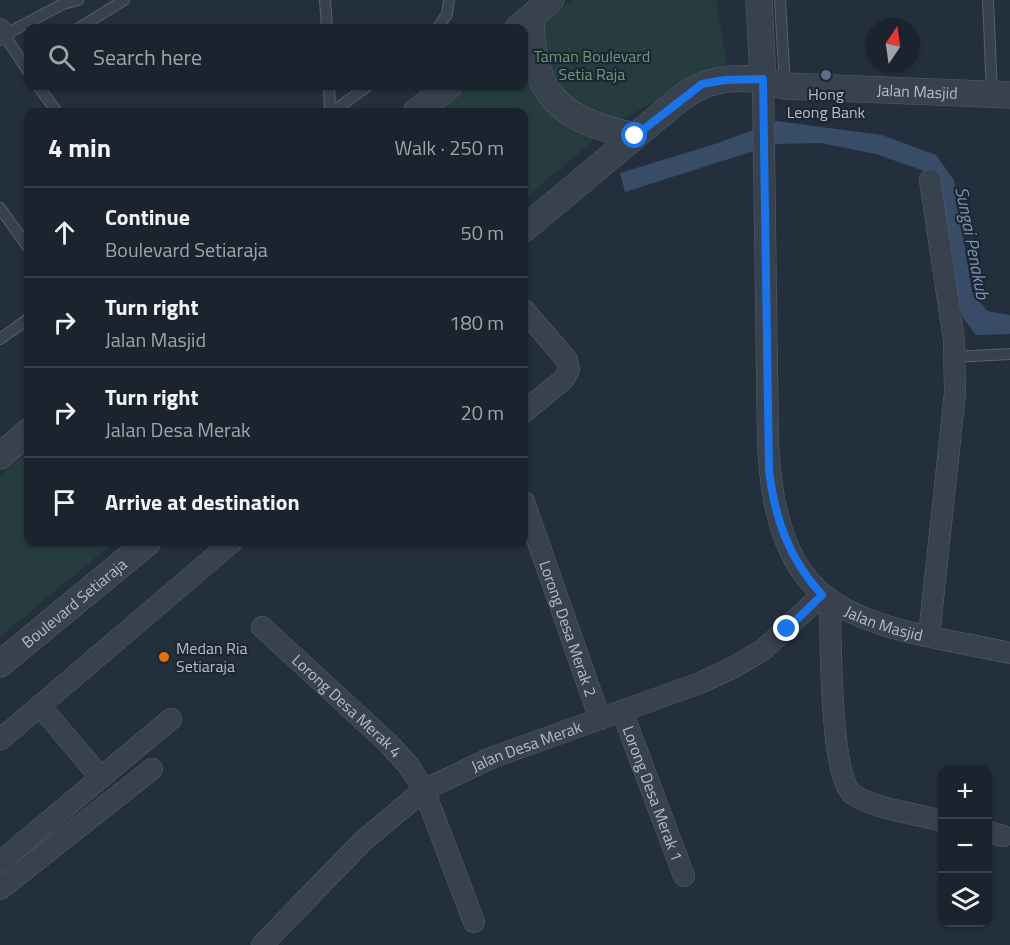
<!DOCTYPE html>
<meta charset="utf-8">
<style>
:root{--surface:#1b232e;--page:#242b36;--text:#f1f3f6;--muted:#a0a4aa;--line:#39404a}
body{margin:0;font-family:"Titillium Web",sans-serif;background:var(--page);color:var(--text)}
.controls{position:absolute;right:18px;bottom:18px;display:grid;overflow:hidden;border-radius:12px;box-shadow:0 2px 4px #0004}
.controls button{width:54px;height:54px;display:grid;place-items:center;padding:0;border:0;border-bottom:2px solid var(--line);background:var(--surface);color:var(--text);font:30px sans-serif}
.compass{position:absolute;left:866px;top:18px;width:54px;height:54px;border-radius:50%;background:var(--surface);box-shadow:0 2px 4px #0004;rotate:13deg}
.stop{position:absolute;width:18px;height:18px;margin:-14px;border:4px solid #1a73e8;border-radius:50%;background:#fff}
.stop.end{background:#1a73e8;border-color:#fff;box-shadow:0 2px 6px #0008}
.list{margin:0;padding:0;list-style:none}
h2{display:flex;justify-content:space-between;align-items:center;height:78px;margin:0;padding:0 24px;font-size:26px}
h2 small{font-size:20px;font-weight:400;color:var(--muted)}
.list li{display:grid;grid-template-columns:39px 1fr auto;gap:18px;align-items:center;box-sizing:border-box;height:90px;padding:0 24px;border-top:2px solid var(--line)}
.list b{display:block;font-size:22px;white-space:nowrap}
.list p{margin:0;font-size:20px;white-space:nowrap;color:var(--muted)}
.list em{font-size:20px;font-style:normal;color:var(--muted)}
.icon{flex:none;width:33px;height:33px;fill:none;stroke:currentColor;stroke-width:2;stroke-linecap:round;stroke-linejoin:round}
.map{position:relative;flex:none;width:1010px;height:945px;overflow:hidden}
.search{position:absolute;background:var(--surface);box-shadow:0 2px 4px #0004;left:24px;top:24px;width:504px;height:66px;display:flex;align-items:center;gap:15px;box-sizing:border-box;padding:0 21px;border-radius:12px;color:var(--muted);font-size:22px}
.panel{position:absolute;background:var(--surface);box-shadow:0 2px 4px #0004;left:24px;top:108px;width:504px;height:438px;border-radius:12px}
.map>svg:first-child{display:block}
</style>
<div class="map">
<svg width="1010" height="945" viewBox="0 0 1010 945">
<rect width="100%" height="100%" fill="#242f3e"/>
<!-- green -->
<path fill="#263c3f" d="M 572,0 L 716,0 L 727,64 L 613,124 L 524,199 L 524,112 L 437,112 L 469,86 L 524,86 L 524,41 Z
M 28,452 L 28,542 L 114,542 L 0,637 L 0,475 Z"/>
<!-- water -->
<path fill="#394c67" d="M 777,121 L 882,135 L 936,155 L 954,180 L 972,292 L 987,311 L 1010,315 L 1010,334 L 976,335 L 963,318 L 927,172 L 876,154 L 821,143 L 776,144 L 625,192 L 620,173 L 715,144 Z"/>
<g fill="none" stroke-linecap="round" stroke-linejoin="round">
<!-- service casing -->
<g stroke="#565f6c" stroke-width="12">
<path id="service" d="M 325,0 L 327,28
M 780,0 L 785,86
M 988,0 L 992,94
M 79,28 L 124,0
M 438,28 L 447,14 L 449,0
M 4,35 L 63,4 L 78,0
M 0,38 L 4,35 L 28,71
M 38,86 L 57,112
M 329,86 L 330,112
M 332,112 L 368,86
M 0,208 L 28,247
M 0,339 L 28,319
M 954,357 L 1010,354"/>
</g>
<!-- minor casing -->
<g stroke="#565f6c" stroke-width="22">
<g id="minor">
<path d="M 0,29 L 4,35"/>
<path id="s1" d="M 763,79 L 768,444 C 777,624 862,622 1010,653"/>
<path d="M 524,310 L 567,360 L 569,370 L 564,379 L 524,412"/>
<path id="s2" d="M 524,502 L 600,719"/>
<path d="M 830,601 C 831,636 829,778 854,795 C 875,809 918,814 942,821"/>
<path id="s3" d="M 262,627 L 388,743 L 409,766 L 424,790 L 474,922"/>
<path d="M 929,636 L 955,393 L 954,340 L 930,180"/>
<path d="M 40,706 L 101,778"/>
<path id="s4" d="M 622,711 L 684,876"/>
<path d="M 0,740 L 232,542"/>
<path d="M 988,832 L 1003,836"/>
<path d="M 0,862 L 171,719"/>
<path d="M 0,889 L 152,769"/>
<path id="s5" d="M 262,945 L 363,841 L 424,790 L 491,758 L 700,683 L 734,667 L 763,650 L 822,595"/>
</g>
</g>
<!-- tertiary casing -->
<g stroke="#565f6c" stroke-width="27">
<g id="tertiary">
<path d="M 759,0 L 763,79"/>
<path d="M 531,18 C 532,97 561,120 635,136"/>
<path d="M 518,28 L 551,0"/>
<path d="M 416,112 L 449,86"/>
<path id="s6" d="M 524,229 L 681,98 C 711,75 749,74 785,86 L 1010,95"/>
<path d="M 0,456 L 28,432"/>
<path id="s7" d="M 0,664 L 148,542"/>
</g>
</g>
<!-- service -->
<use href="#service" stroke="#38414e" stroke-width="10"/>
<!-- minor -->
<use href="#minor" stroke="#38414e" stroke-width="21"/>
<!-- tertiary -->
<use href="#tertiary" stroke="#38414e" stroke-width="26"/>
</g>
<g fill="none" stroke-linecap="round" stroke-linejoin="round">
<!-- route -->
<path stroke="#1a73e8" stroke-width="8" d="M 635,136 L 702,84 L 725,80 L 763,79 L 769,471 C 775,519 789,559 822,595 L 787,629"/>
</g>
<!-- markers -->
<circle fill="#5c6f8a" stroke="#1d2633" stroke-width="2" cx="826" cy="75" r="6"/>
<circle fill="#e8710a" stroke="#1d2633" stroke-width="2" cx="164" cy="657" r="6"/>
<g text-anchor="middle" stroke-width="4.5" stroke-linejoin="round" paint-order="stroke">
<!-- park labels -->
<g font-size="16" fill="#6b9a76" stroke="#1d2633">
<text x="592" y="62">Taman Boulevard<tspan x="592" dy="18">Setia Raja</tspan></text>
</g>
<!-- street labels -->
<g font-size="16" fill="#b4bcc9" stroke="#1d2633">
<text dy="6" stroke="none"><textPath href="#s6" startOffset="446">Jalan Masjid</textPath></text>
<text dy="6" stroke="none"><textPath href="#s7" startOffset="96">Boulevard Setiaraja</textPath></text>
<text dy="6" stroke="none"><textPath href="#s1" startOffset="598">Jalan Masjid</textPath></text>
<text dy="6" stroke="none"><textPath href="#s2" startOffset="134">Lorong Desa Merak 2</textPath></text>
<text dy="6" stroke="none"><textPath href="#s3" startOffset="116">Lorong Desa Merak 4</textPath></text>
<text dy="6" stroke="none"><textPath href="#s5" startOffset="336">Jalan Desa Merak</textPath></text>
<text dy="6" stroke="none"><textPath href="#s4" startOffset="88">Lorong Desa Merak 1</textPath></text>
</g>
<!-- poi labels -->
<g font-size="16" fill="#b4bcc9" stroke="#1d2633">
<text x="826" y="100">Hong<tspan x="826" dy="18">Leong Bank</tspan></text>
<text x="176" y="654" text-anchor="start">Medan Ria<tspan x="176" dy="18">Setiaraja</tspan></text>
</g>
<!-- water labels -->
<g font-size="18" font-style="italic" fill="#7c92b1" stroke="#1d2633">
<text transform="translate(972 243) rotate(79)" y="6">Sungai Penakub</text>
</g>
</g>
</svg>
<div class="controls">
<button>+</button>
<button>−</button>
<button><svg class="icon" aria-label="layers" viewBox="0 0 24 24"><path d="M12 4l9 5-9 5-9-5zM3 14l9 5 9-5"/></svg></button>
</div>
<svg class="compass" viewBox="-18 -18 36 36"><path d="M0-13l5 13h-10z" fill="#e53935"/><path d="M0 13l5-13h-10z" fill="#a0a4aa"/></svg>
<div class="stop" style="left:635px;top:136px"></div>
<div class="stop end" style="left:787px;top:629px"></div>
<div class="search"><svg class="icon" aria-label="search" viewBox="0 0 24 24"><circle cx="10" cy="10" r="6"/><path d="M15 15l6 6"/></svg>Search here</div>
<section class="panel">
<h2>4 min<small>Walk · 250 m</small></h2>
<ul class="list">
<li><svg class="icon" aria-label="ahead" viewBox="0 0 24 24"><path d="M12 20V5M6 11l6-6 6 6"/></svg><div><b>Continue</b><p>Boulevard Setiaraja</p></div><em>50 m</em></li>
<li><svg class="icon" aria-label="right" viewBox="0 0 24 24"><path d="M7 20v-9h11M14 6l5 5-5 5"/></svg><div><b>Turn right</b><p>Jalan Masjid</p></div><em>180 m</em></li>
<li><svg class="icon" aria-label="right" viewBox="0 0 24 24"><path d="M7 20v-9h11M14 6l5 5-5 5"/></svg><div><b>Turn right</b><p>Jalan Desa Merak</p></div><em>20 m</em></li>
<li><svg class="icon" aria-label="arrive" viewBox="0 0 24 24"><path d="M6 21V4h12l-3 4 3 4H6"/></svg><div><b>Arrive at destination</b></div></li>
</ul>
</section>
</div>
